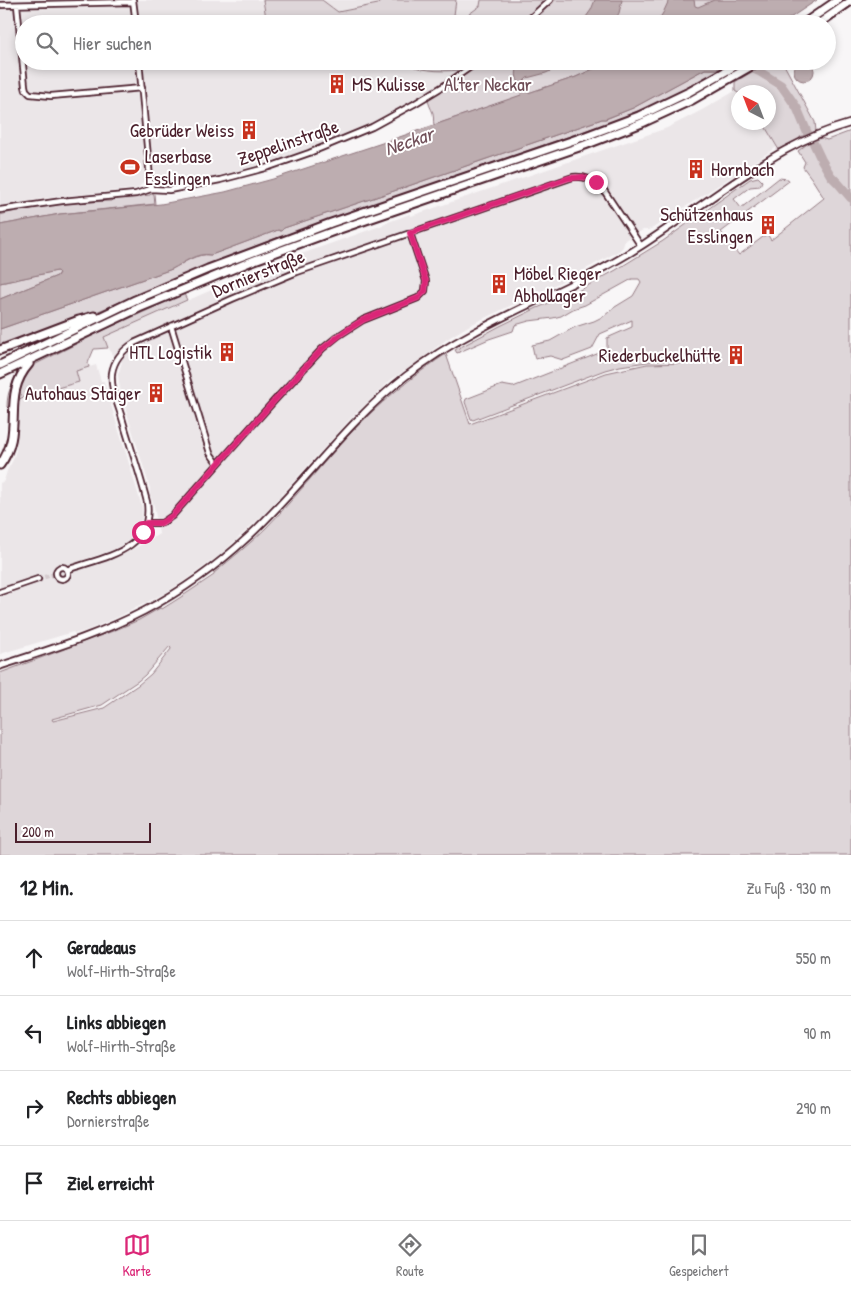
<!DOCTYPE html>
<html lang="de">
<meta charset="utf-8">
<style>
:root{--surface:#fff;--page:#f6f6f6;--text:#202124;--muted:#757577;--line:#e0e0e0;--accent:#db2777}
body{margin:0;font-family:"Patrick Hand",sans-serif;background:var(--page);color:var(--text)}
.compass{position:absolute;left:731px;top:85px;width:45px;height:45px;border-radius:50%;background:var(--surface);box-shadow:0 2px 8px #0003;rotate:318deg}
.scale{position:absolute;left:15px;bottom:12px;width:136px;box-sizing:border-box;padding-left:5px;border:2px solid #4a1f2b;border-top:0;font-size:14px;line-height:18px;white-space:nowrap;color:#4a1f2b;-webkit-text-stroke:4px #fff;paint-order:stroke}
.stop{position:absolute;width:15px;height:15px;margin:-11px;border:4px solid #db2777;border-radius:50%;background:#fff}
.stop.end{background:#db2777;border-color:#fff;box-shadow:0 1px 5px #0008}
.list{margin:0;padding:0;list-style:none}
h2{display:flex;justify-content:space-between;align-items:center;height:65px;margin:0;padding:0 20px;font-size:21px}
h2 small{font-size:16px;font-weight:400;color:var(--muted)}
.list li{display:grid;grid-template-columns:32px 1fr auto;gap:15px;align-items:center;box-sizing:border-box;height:75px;padding:0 20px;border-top:1px solid var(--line)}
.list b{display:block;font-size:19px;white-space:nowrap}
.list p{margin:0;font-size:16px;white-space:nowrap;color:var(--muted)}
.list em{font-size:16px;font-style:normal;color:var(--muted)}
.icon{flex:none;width:28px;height:28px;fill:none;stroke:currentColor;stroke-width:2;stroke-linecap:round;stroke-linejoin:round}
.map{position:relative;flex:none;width:851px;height:855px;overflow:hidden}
.search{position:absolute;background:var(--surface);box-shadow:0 2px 8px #0003;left:15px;right:15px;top:15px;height:55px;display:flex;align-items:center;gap:12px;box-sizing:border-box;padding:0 18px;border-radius:28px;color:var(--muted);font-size:19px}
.sheet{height:365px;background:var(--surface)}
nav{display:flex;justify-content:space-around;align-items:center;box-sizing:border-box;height:70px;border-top:1px solid var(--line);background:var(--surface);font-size:14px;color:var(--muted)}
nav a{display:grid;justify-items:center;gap:2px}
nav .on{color:var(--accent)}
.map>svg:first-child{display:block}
</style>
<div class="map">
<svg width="851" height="855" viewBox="0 0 851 855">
<rect width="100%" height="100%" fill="#f8f6f7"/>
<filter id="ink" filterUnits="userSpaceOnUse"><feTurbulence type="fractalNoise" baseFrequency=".02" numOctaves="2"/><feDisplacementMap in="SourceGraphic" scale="10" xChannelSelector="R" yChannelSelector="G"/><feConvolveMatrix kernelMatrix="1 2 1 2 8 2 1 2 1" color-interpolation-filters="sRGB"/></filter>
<g filter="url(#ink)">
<!-- built -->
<path fill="#ebe6e8" d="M 0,0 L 263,0 L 267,24 L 24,24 L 24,61 L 273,61 L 275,70 L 305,61 L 399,61 L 411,67 L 428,71 L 460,70 L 461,71 L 424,96 L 364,128 L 334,141 L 330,141 L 292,155 L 252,167 L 213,177 L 169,185 L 162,185 L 158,182 L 143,183 L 138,188 L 135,189 L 49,198 L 0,206 Z
M 322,0 L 382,0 L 378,4 L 338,12 Z
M 456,0 L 481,0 L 480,6 L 465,17 L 454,15 Z
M 735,91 L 738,93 L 738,122 L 763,123 L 777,147 L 653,228 L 648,230 L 643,230 L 625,240 L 623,247 L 619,251 L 573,276 L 470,325 L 447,339 L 416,363 L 392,379 L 350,419 L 264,514 L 221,554 L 191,576 L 167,592 L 118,617 L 88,630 L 75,634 L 73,632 L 0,654 L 0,483 L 4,481 L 7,471 L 13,460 L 16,450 L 17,436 L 14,406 L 21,398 L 79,382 L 76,371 L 96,365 L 101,381 L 104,381 L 106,389 L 128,460 L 142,507 L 142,517 L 137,532 L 130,540 L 113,550 L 72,564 L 73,572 L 124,554 L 148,541 L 159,534 L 154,506 L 150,495 L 150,488 L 121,394 L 118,375 L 122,362 L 112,355 L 104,337 L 262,268 L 383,225 L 383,224 L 410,214 L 411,216 L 466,197 L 667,128 L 702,110 Z"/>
<!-- green -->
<path fill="#ded6d9" stroke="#947a82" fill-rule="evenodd" d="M 263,0 L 322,0 L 338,12 L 378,4 L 382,0 L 456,0 L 454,15 L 465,17 L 480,6 L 481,0 L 547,0 L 521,24 L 267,24 Z
M 553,0 L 723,0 L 679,24 L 528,24 Z
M 399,61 L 475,61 L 461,71 L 460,70 C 436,72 421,71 399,61 Z
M 482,61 L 610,61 L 576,77 L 434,125 C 433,120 434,118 433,113 C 431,108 428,104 428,98 Z
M 770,61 L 782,61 L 815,122 L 816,131 L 800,137 L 800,139 L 779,150 L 763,123 L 768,122 L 768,92 L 738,93 L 735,91 L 735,82 Z
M 705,69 L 721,69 C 688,90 653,105 616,120 L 274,239 L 207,265 L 101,310 L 0,348 L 0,329 L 172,269 C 184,263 196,253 211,255 L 278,230 L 281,231 L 284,228 L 391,192 L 602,119 L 606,119 L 633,108 Z
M 851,131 L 851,855 L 0,855 L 0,673 L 113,631 L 139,620 L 160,608 L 162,609 L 181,597 L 214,575 L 214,573 C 232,558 250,544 266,528 C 303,490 335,446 374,410 C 396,390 420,371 446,354 L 470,424 L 606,373 L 647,364 L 686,363 L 685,360 L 647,362 L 620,366 L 605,370 L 486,415 L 473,420 L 471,419 L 465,402 L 466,399 L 502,385 L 513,387 L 607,350 L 607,338 L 632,327 L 632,320 L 600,334 L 592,349 L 563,360 L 550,356 L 535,359 L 532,345 L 550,341 L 575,327 L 594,321 L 604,316 L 615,307 L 633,296 L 641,282 L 639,279 L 632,279 L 585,305 L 573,309 L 561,316 L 553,318 L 529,321 L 515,325 L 513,331 L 489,339 L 457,353 L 455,350 L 500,326 L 537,308 L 576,292 L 616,270 L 663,241 L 750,179 L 758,177 L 762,181 L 760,186 L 750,187 L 734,199 L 741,208 L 779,178 L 788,179 L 789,181 L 721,232 L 739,255 L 767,234 L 771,240 L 824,198 L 812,179 L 803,167 L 805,162 L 798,151 L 807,144 L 821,138 L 827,140 ZM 170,646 L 171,649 L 151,674 L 138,685 L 104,708 L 53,721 L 52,719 L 102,705 L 138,681 L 145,675 Z
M 151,194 L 154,194 L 155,204 L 60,214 L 0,225 L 0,215 L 19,210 L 21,211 L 39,207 L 68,203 L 111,201 L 113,199 L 150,195 Z
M 56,271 L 59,272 L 57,276 L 0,299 L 0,283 Z
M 184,294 L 187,300 L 104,337 L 108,348 L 94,349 L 88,363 L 89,367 L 76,371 L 79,382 L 21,398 L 14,406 L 7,407 C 7,390 13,379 26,369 L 108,328 Z"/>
<!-- water -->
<path fill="#bdadb0" stroke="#8f747b" d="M 595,0 L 622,0 L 619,13 L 613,24 L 581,24 L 591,10 Z
M 669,0 L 694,0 L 695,6 L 698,7 L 714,0 L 817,0 L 781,24 L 656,24 L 663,13 Z
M 526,61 L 572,61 L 546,73 L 527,78 L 524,81 L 524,85 L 528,93 L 576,77 L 610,61 L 733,61 L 721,69 L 705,69 L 633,108 L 605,119 L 602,119 L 391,192 L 284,228 L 281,231 L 278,230 L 211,255 C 196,252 184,263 172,269 L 0,329 L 0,299 L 57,276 L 59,273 L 57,271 L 0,283 L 0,225 L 60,214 L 161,204 L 225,192 L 273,179 L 385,142 L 521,95 C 524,82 511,81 519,64 Z
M794 71a10 10 0 1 1 20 0a10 10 0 1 1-20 0Z"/>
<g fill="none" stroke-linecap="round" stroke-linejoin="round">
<!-- river -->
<path stroke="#bdadb0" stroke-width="9" d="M 719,61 L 724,63 L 744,65 L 760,72 L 781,85 L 797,108 L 807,132 L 813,142 L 821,159 L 831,176 L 838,183 L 851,198"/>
<!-- minor-tunnel -->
<path stroke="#d5cbce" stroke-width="4.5" stroke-dasharray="4.5 2" stroke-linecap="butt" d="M 38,579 L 55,574"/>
<!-- minor casing -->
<g stroke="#4a1f2b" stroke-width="8">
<path id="minor" d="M 133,0 L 136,24
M 0,5 L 133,2
M 17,5 L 25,86 L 26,90 L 30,94 L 51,96 L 142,88
M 524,24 L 550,0
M 139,61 L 151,189
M 0,210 L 62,201 L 136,194 L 151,189 L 169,190 L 220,180 L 269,167 L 309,153 L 372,127 L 414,104 L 442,87 L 479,61
M 171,326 L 210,453 L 218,464
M 146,523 L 162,523 L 172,516 L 274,401 L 322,349 L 338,336 L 363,320 L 418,298 L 425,291 L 426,281 L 410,233
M56 573a6 6 0 1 1 12 0a6 6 0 1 1-12 0Z
M 67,570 C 102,557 154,552 147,502 C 140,474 130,446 122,418 C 118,404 110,388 112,373 C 114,360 123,350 134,343 L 232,299 L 297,272 L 573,177 C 584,176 592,179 601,186 L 641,246
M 0,592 L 38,579"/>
</g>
<!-- major casing -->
<g stroke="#4a1f2b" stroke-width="9">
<path id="major" d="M 0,666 C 48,650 98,635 144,611 C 182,591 217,566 248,537 C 303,486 346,422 406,376 C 427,360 448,346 471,334 C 528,302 589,280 644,244 C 671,226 698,207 724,189 C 767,160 801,137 851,123"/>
</g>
<!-- highway casing -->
<g stroke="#4a1f2b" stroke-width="11">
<path id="highway" d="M 803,24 L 838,0
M 818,24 L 851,1
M 0,350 L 79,320 L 94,316
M 0,365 L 135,300 L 208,269 L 251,253 L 331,223 L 583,137 L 639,116 L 689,92 L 744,61
M 0,374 L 139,308 L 252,261 L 334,231 L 585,145 L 642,123 L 692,100 L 760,61
M 0,465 C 26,430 0,397 29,364"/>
</g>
<!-- minor -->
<use href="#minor" stroke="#fff" stroke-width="4.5"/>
<!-- major -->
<use href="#major" stroke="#fff" stroke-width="5.5"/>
<!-- highway -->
<use href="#highway" stroke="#fff" stroke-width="7"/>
</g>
</g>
<g fill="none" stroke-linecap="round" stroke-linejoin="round" filter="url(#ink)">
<!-- route -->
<path stroke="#db2777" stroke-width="6" d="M 143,532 L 146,523 L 161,523 L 172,516 L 274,401 L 322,349 L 344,332 L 363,320 L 418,298 L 425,291 L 426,281 L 410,233 L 569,178 L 583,177 L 596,182"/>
</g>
<!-- icons -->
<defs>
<g id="building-bare" transform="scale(1.5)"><path d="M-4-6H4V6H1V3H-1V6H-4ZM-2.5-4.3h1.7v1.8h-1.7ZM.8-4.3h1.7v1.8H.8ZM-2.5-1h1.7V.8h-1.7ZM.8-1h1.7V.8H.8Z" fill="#c8321e" stroke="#fff" stroke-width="2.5" paint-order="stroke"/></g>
<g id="stadium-bare" transform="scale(1.5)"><path d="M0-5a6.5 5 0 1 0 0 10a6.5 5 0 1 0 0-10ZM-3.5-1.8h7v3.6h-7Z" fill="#c8321e" stroke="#fff" stroke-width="2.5" paint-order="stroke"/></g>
</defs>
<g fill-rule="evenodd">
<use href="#building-bare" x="337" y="84"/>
<use href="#building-bare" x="249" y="130"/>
<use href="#stadium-bare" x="130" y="167"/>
<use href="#building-bare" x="696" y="169"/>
<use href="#building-bare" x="768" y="225"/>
<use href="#building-bare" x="499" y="284"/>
<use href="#building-bare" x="227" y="352"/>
<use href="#building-bare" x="736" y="355"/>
<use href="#building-bare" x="156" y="393"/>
</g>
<g text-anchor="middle" stroke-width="4" stroke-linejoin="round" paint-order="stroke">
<!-- poi labels -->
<g font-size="19" fill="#4a1f2b" stroke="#fff" text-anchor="end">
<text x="352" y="91" text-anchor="start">MS Kulisse</text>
<text x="234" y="137">Gebrüder Weiss</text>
<text x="145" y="163" text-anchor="start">Laserbase<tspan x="145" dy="22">Esslingen</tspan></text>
<text x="711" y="176" text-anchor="start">Hornbach</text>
<text x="753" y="221">Schützenhaus<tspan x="753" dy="22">Esslingen</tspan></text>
<text x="514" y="280" text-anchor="start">Möbel Rieger<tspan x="514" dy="22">Abhollager</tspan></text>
<text x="212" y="359">HTL Logistik</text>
<text x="721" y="362">Riederbuckelhütte</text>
<text x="141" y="400">Autohaus Staiger</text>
</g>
<!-- park labels -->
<g font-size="19" fill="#6f4d56" stroke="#fff">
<text x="488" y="91">Alter Neckar</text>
</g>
<!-- street labels -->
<g font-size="19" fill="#4a1f2b" stroke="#fff">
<text transform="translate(288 142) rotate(-19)" y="7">Zeppelinstraße</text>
<text transform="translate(258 273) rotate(-22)" y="7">Dornierstraße</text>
</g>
<!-- water labels -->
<g font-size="20" font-style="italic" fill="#72515a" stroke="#fff">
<text transform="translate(409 141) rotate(-19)" y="7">Neckar</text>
</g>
</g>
</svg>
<svg class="compass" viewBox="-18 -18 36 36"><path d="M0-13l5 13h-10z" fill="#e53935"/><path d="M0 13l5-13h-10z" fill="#757577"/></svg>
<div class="scale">200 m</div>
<div class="stop" style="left:143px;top:532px"></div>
<div class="stop end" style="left:596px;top:182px"></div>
<div class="search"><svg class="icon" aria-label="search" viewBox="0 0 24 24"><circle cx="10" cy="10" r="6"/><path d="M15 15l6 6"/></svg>Hier suchen</div>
</div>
<section class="sheet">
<h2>12 Min.<small>Zu Fuß · 930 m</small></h2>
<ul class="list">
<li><svg class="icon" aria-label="ahead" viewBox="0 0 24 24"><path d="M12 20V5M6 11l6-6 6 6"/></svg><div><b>Geradeaus</b><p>Wolf-Hirth-Straße</p></div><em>550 m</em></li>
<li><svg class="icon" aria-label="left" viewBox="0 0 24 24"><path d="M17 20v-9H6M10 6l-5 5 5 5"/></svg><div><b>Links abbiegen</b><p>Wolf-Hirth-Straße</p></div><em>90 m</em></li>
<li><svg class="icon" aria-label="right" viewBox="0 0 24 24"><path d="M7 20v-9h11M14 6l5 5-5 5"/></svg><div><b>Rechts abbiegen</b><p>Dornierstraße</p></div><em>290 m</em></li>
<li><svg class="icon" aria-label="arrive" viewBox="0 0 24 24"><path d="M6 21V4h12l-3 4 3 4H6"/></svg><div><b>Ziel erreicht</b></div></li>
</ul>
</section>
<nav>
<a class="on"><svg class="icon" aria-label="map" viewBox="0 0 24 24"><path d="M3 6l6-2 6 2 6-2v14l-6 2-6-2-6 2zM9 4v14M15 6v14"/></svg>Karte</a>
<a><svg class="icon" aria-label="directions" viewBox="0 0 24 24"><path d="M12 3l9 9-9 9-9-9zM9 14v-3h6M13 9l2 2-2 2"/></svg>Route</a>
<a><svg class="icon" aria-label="saved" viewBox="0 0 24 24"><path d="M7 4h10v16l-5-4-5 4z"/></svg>Gespeichert</a>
</nav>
